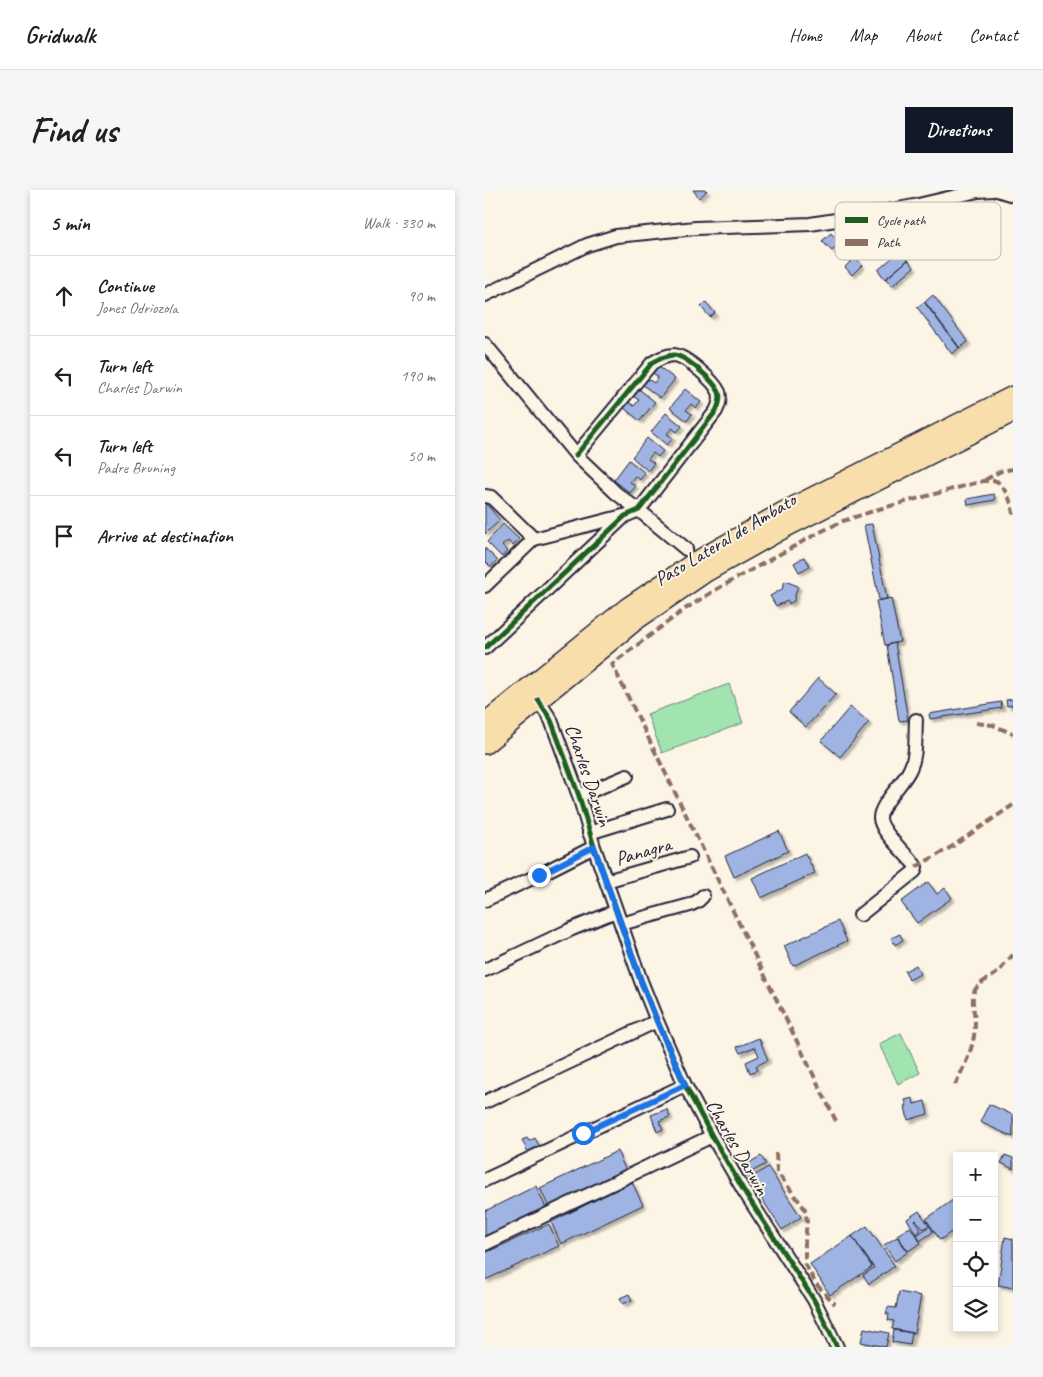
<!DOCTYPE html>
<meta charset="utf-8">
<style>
:root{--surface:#fff;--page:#f6f6f6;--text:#202124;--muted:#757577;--line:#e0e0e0;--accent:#111827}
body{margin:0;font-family:Caveat,sans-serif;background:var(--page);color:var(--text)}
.controls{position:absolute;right:15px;bottom:15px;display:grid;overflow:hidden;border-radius:0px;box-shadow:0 2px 8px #0003}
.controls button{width:45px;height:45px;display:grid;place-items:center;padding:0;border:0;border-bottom:1px solid var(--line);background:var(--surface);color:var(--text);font:25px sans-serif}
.stop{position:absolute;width:15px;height:15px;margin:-11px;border:4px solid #1a73e8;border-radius:50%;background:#fff}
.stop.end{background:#1a73e8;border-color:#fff;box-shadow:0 1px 5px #0008}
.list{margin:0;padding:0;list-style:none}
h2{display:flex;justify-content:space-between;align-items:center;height:65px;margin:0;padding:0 20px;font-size:21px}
h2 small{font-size:16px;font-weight:400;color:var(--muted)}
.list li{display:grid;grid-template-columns:32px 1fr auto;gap:15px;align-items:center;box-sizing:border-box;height:80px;padding:0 20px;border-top:1px solid var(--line)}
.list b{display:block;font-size:19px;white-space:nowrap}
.list p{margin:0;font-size:16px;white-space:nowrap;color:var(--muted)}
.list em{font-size:16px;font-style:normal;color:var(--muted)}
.icon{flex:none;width:28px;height:28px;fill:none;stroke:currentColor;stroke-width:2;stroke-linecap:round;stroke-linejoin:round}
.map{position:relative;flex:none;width:528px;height:1157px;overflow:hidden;border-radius:0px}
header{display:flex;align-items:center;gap:30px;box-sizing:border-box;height:70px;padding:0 25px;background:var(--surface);border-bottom:1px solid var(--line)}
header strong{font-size:24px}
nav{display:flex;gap:28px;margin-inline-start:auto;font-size:18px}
.intro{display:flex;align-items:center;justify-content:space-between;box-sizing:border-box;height:120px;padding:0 30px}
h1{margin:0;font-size:35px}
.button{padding:12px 22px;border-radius:0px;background:var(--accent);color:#fff;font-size:18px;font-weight:700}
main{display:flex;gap:30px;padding:0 30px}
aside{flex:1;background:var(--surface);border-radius:0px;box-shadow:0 2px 8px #0003}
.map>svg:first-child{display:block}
</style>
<header>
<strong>Gridwalk</strong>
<nav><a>Home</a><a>Map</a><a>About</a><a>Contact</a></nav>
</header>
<div class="intro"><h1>Find us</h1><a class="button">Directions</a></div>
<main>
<aside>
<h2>5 min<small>Walk · 330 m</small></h2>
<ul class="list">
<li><svg class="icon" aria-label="ahead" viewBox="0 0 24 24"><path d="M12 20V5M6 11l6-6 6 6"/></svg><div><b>Continue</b><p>Jones Odriozola</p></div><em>90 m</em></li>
<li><svg class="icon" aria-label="left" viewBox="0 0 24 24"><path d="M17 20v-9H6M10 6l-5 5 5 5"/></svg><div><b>Turn left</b><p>Charles Darwin</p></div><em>190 m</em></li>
<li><svg class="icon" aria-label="left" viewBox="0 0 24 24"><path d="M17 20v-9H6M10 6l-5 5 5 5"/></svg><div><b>Turn left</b><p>Padre Bruning</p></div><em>50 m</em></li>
<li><svg class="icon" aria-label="arrive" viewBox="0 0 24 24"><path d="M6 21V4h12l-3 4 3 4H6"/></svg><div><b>Arrive at destination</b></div></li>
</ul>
</aside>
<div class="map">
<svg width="528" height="1157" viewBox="0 0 528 1157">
<defs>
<filter id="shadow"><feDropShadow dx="3" dy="3" stdDeviation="1" flood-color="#0004"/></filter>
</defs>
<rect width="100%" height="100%" fill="#fcf5e5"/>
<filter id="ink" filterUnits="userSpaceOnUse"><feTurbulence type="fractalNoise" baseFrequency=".02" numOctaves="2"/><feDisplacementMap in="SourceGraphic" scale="10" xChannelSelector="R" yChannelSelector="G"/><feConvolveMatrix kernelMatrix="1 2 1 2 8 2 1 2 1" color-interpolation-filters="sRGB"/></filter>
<g filter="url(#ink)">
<!-- green -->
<path fill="#a1e4af" stroke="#628375" d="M 244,494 L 258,533 L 177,563 L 162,524 Z
M 416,843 L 435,883 L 413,894 L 394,854 Z"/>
<!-- building -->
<path fill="#9fb4e2" stroke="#22223b" filter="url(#shadow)" d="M 208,0 L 221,0 L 222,1 L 214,8 Z
M 346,43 L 355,53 L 347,61 L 337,51 Z
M 415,61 L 423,70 L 400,89 L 393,80 Z
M 370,67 L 377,75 L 367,85 L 360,77 Z
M 423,70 L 429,77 L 407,96 L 401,89 Z
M 448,105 L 483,152 L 475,158 L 440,112 Z
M 221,112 L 230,123 L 225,127 L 216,117 Z
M 439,112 L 474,158 L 467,164 L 432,117 Z
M 173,176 L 190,189 L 175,208 L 158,195 L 163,189 L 169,193 L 173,187 L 168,183 Z
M 154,199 L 170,212 L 155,231 L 139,218 L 144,212 L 149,216 L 154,210 L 148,206 Z
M 200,199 L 216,212 L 211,218 L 206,214 L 201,220 L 207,224 L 202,231 L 185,218 Z
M 181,223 L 197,236 L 192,242 L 187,238 L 182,244 L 188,248 L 182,255 L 166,242 Z
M 162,248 L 178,261 L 173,267 L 168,263 L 163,269 L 169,273 L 163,281 L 147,267 Z
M 144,270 L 160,283 L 155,290 L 150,286 L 145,292 L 151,296 L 145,303 L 129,290 Z
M 509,304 L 510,310 L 483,315 L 482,309 Z
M 1,314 L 15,330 L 0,344 L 0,315 Z
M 18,334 L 34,349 L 28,356 L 23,351 L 17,356 L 22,361 L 17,367 L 2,352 Z
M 387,334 L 402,409 L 394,410 L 379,335 Z
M 0,358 L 12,370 L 6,377 L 1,372 L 0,373 Z
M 319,367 L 325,376 L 314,382 L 309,373 Z
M 300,391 L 313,396 L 309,409 L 309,411 L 304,414 L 303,411 L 291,416 L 285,406 L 297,399 Z
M 406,408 L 415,452 L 400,455 L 391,411 Z
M 410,453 L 423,530 L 414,531 L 402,455 Z
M 333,488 L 351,504 L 321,537 L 304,522 Z
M 528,509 L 528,515 L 522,516 L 521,510 Z
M 516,512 L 517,518 L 445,529 L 444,524 Z
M 365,517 L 384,532 L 355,567 L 336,551 Z
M 294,641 L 303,661 L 249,687 L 240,666 Z
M 320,663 L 330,683 L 276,708 L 267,688 Z
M 443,692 L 452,704 L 460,698 L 467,708 L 432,733 L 416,712 Z
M 353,731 L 362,751 L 308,776 L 299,756 Z
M 415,744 L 418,750 L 410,755 L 406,748 Z
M 431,775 L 435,784 L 424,790 L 420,781 Z
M 274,848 L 283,870 L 271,876 L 273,880 L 265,883 L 261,872 L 274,866 L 270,857 L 255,863 L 252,857 Z
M 428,908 L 429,914 L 440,911 L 443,924 L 423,930 L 420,916 L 422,916 L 420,910 Z
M 504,914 L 528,925 L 528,947 L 495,932 Z
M 182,919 L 185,927 L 174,931 L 178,939 L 172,942 L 166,925 Z
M 42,948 L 44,951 L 50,948 L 57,961 L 45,967 L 37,950 Z
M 132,961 L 142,983 L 65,1020 L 55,998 Z
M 520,965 L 528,968 L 528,979 L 516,973 Z
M 276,966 L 281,974 L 257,987 L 253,979 Z
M 283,977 L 316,1027 L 297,1040 L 264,989 Z
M 147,992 L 158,1015 L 76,1054 L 66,1032 Z
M 51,996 L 62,1020 L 0,1050 L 0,1021 Z
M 472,1007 L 472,1038 L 455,1050 L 441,1029 Z
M 434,1021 L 444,1035 L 438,1039 L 431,1030 L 430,1031 L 436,1040 L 431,1044 L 422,1029 Z
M 64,1034 L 74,1056 L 0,1090 L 0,1063 Z
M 382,1036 L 410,1076 L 384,1094 L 378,1085 L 389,1078 L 367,1046 Z
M 445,1036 L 448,1042 L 435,1051 L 432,1045 Z
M 425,1037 L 436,1053 L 423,1061 L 412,1045 Z
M 367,1046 L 387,1077 L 345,1105 L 325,1074 Z
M 412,1047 L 423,1062 L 410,1071 L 399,1055 Z
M 520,1047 L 528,1049 L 528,1098 L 513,1095 Z
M 414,1102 L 436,1106 L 429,1143 L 407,1139 L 409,1131 L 403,1130 L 404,1124 L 401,1124 L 403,1117 L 411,1118 Z
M 144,1104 L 147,1110 L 138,1114 L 135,1108 Z
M 379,1138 L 404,1143 L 401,1157 L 376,1152 Z
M 409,1140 L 427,1143 L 425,1155 L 407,1152 Z"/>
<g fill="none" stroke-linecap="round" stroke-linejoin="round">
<!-- minor casing -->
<g stroke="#22223b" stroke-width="16">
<path id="minor" d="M 512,0 L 528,5
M 0,105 L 102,55 L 131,46 L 211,38 L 325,34 L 364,28 L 429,16 L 493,1 L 508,0
M 0,154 L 91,265 L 131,303 L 156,322 L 201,359
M 0,306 L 6,307 L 49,349
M 0,396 L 49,349 L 138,326
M 0,458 L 140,326 L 154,320 L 231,221 C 234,215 236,208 234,202 C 229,191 201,166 189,165 C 181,165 174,169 167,173 L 91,265
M 53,510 L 66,530 L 94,606 L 109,657 L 156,791 L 172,831 L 200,895 L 227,946 L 259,1001 L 329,1110 L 352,1157
M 94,606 L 142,586
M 104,643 L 182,619
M 121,691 L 205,667
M 0,710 L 54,685 L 109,657
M 375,725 L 430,681 L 431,677 L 429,674 C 421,664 395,641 395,628 C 395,614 419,593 425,579 C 432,565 430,546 431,530
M 136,734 L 205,715 L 213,711 L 218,706
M 0,780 L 87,739 L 131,721
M 0,912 L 172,831
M 0,990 L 200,895
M 0,1054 L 227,946"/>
</g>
<!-- highway casing -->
<g stroke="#22223b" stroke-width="22">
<path id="highway" d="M 0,533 L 142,418 L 212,371 L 298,322 L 528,206
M 0,554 L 151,430 L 221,382 L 303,336 L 528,222"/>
</g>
<!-- minor -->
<use href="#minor" stroke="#fcf5e5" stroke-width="12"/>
<!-- highway -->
<use href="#highway" stroke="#f8deab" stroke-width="19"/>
<!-- quiet -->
<path stroke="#8d6e63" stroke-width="4" stroke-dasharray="8 4" stroke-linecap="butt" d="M 500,290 L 516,281 L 528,279
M 491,533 L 508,535 L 528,544
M 431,677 L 468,656 L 528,615
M 470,895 C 480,874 490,857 490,833 C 490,823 486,812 489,802 C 493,792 505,789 513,782 C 518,777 523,770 528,765
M 351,931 L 127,474 L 200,419 L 232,399 L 333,343 L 358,331 L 394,319 L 498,291 L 512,291 C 522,302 526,309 528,324
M 291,963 L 292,982 L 320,1019 L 322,1031 L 320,1052 L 320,1074 L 331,1094 L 350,1114"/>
<!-- cycleway casing -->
<g stroke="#fcf5e5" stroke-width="8">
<path id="cycleway" d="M 0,458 L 140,326 L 154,320 L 231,221 C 234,215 236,208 234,202 C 229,191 201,166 189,165 C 181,165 174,169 167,173 L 91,265
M 53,510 L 66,530 L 94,606 L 109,657 L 156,791 L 172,831 L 200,895 L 227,946 L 259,1001 L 329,1110 L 352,1157"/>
</g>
<!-- cycleway -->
<use href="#cycleway" stroke="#1b5e20" stroke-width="5"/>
</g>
</g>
<g fill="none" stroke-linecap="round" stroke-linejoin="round" filter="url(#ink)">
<!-- route -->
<path stroke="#1a73e8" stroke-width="6" d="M 54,685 L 109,657 L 156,791 L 172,831 L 200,895 L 98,943"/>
</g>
<g text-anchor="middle" stroke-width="4" stroke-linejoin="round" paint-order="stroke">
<!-- street labels -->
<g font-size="20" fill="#22223b" stroke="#fcf5e5">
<text transform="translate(240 349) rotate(-31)" y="7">Paso Lateral de Ambato</text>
<text transform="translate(104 585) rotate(71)" y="7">Charles Darwin</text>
<text transform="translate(158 661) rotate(-16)" y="7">Panagra</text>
<text transform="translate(253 957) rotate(60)" y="7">Charles Darwin</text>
</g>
</g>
<!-- legend -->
<rect x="350" y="12" width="166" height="58" rx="8" fill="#fcf5e5" stroke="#bbb6b2" stroke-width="1"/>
<rect x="360" y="27" width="23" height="6" fill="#1b5e20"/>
<rect x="360" y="49" width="23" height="7" fill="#8d6e63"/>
<g font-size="14" fill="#22223b">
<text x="392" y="35">Cycle path</text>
<text x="392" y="57">Path</text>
</g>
</svg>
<div class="controls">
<button>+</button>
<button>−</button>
<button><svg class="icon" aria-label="locate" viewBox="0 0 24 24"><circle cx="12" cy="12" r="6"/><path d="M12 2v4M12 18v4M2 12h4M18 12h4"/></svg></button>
<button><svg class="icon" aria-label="layers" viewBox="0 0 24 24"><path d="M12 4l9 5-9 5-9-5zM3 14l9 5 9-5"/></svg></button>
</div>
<div class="stop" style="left:98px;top:943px"></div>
<div class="stop end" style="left:54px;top:685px"></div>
</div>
</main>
